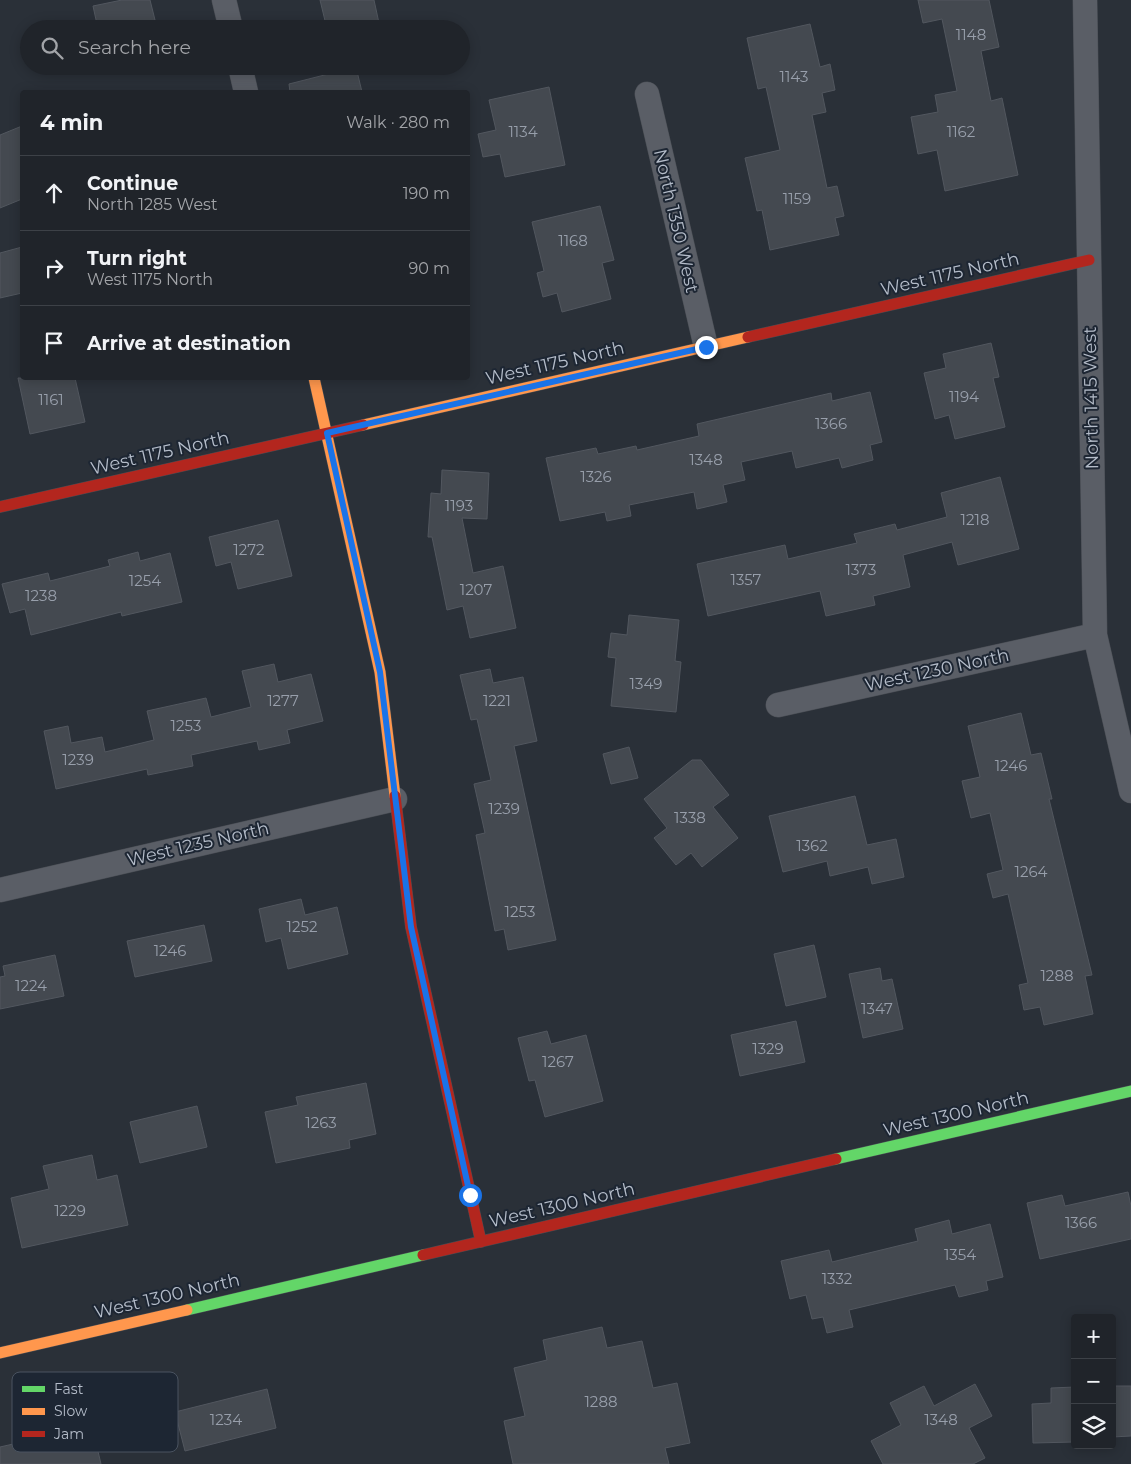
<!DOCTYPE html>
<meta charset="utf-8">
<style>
:root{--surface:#20242a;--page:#2d3036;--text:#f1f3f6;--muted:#a2a4a8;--line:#3d4147}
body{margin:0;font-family:Montserrat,sans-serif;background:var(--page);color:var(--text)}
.controls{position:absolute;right:15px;bottom:15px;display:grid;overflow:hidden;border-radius:5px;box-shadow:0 2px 12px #0003}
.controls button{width:45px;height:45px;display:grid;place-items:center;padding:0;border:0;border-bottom:1px solid var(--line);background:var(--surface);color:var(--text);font:25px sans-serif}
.stop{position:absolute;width:15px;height:15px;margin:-11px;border:4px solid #1a73e8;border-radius:50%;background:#fff}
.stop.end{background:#1a73e8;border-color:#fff;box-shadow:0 1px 5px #0008}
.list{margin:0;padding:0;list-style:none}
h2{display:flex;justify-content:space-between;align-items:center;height:65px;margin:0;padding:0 20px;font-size:21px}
h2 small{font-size:16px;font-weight:400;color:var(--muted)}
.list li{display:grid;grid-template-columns:32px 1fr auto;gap:15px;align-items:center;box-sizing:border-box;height:75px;padding:0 20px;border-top:1px solid var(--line)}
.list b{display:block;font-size:19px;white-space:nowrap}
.list p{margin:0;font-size:16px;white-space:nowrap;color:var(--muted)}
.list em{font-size:16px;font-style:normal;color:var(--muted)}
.icon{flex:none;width:28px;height:28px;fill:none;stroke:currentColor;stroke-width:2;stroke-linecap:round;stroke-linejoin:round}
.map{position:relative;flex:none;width:1131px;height:1464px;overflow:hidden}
.search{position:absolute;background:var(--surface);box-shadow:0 2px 12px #0003;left:20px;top:20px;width:450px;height:55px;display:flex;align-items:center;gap:12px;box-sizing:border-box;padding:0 18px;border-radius:28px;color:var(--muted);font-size:19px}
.panel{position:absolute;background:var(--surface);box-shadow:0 2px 12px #0003;left:20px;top:90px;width:450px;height:290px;border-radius:5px}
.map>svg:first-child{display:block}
</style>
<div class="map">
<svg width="1131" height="1464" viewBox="0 0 1131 1464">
<rect width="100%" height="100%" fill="#2a3038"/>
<!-- building -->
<path fill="#444950" stroke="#52575f" d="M 122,0 L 150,0 L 156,24 L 147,26 L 148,29 L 98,29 L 93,6 Z
M 320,0 L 374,0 L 379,23 L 355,29 L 327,29 Z
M 918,0 L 989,0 L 999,47 L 981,51 L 991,101 L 1002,98 L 1018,175 L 945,191 L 937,150 L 918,154 L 911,117 L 938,112 L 935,95 L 957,91 L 942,19 L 923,23 Z
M 810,24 L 820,67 L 830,64 L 835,90 L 822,93 L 826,112 L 812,115 L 827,188 L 837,186 L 844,216 L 835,218 L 839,235 L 770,250 L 762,210 L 757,211 L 745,158 L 780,150 L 766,87 L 758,89 L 747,38 Z
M 356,67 L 362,92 L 290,92 L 289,84 Z
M 549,87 L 565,165 L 505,177 L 500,154 L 483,157 L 478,134 L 496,130 L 489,100 Z
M 22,126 L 22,199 L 0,208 L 0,135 Z
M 600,206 L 614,260 L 602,263 L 611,299 L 562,312 L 557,293 L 543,297 L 537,273 L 544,271 L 532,222 Z
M 22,247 L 22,293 L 0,298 L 0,253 Z
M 991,343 L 999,377 L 993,378 L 1005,427 L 955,439 L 949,415 L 935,419 L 924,373 L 946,368 L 943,354 Z
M 18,378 L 75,378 L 85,422 L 30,434 Z
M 870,392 L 882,442 L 870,445 L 873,460 L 842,468 L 839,458 L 796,468 L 792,451 L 741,462 L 745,480 L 723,485 L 727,502 L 697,509 L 694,492 L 629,505 L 631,516 L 607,521 L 605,512 L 560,521 L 546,458 L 596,448 L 598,454 L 636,446 L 637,450 L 699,436 L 697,424 L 831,393 L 832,401 Z
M 442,470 L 489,473 L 487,519 L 462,518 L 473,573 L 503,566 L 516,628 L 470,638 L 463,606 L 447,610 L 432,537 L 428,537 L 431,493 L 441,494 Z
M 1000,477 L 1019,549 L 958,565 L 952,542 L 903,555 L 910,587 L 873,596 L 875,605 L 826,616 L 820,591 L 708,616 L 697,564 L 785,545 L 788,559 L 857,543 L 854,534 L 895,524 L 897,530 L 947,517 L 941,493 Z
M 278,520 L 292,576 L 238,589 L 231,562 L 216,566 L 209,537 Z
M 138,552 L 140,561 L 170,553 L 182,602 L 122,616 L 121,612 L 31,635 L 25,609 L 10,613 L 2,584 L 48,573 L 50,581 L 110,566 L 108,560 Z
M 629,615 L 679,620 L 675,661 L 681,662 L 676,712 L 611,706 L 616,658 L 608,657 L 611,633 L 627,635 Z
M 274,664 L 278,682 L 311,674 L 323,721 L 287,730 L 290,743 L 259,750 L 257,741 L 191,755 L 193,766 L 148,775 L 147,769 L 56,789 L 44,731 L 68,726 L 71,743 L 102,737 L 105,752 L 154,740 L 147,711 L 206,698 L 211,717 L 251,707 L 242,671 Z
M 490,669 L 493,683 L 523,677 L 537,741 L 514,746 L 556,940 L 508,950 L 504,929 L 495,931 L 476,835 L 485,833 L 474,784 L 491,780 L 477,719 L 471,720 L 460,675 Z
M 1021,713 L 1031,755 L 1041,753 L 1052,799 L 1049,799 L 1092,975 L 1085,976 L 1093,1014 L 1044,1025 L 1040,1007 L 1024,1010 L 1019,985 L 1028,983 L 1008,894 L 993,898 L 987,874 L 1003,870 L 990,813 L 971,818 L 962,781 L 980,777 L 968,726 Z
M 629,747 L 638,778 L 611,784 L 603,754 Z
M 692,760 L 701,760 L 729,795 L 713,807 L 738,838 L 702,867 L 691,853 L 676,865 L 654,838 L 667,828 L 644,799 Z
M 855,796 L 867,845 L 896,839 L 904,877 L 872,884 L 868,867 L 830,876 L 827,861 L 783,872 L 769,816 Z
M 301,899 L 305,915 L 337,907 L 348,954 L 288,969 L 281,938 L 266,942 L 259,909 Z
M 204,925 L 212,961 L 135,977 L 127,941 Z
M 814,945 L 826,997 L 786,1006 L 774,954 Z
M 55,955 L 64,996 L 0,1009 L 0,977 L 5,976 L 3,966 Z
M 880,968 L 882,981 L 892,979 L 903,1029 L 863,1038 L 849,974 Z
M 796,1021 L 805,1062 L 740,1076 L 731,1035 Z
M 547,1031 L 551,1044 L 586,1035 L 603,1101 L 545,1117 L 535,1080 L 529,1081 L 518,1038 Z
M 366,1083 L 376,1134 L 349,1140 L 350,1148 L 276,1163 L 265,1112 L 298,1105 L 296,1097 Z
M 197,1106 L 207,1147 L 140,1163 L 130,1122 Z
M 92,1155 L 97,1180 L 117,1175 L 128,1225 L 22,1248 L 11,1198 L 49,1189 L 43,1166 Z
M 1128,1192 L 1131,1206 L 1131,1239 L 1040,1259 L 1027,1203 L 1062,1195 L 1065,1206 Z
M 949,1220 L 952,1234 L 990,1224 L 1003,1277 L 986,1281 L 988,1290 L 959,1297 L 955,1285 L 849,1310 L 853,1327 L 827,1333 L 823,1317 L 812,1319 L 806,1295 L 790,1299 L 781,1261 L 829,1250 L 832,1262 L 918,1241 L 915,1229 Z
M 602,1327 L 607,1348 L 642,1341 L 653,1388 L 677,1383 L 690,1443 L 665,1448 L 669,1464 L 513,1464 L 504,1421 L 525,1416 L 514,1368 L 547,1360 L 543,1340 Z
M 975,1384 L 992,1416 L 969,1428 L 985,1458 L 973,1464 L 883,1464 L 871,1441 L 901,1425 L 890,1403 L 924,1386 L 934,1406 Z
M 1112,1386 L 1131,1386 L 1131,1436 L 1112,1437 Z
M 1075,1387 L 1075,1442 L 1033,1443 L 1032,1404 L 1051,1403 L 1051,1388 Z
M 267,1389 L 276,1428 L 185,1451 L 175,1412 Z
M 92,1426 L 101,1464 L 0,1464 L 0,1447 Z"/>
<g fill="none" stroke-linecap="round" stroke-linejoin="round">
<!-- street casing -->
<g stroke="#484c53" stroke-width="25">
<path id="street" d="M 224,0 L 231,29
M 1085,0 L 1095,635 L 1131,791
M 240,66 L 246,92
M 647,94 L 706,347
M 778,705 L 1095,635
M 0,890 L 395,799"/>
</g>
<!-- fast casing -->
<g stroke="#484c53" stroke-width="12">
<path id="fast" d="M 836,1159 L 1131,1091
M 187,1310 L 423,1255"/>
</g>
<!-- slow casing -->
<g stroke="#484c53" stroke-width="12">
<path id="slow" d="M 314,378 L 380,672 L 395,796
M 363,425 L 748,337
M 0,1353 L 187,1310"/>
</g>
<!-- jam casing -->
<g stroke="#484c53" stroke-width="12">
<path id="jam" d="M 748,337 L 1089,260
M 0,507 L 363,425
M 395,796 L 411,927 L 481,1242
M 423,1255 L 836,1159"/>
</g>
<!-- street -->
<use href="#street" stroke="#5a5e66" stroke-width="24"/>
<!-- fast -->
<use href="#fast" stroke="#63d668" stroke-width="11"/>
<!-- slow -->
<use href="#slow" stroke="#ff974d" stroke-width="11"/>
<!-- jam -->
<use href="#jam" stroke="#b3261e" stroke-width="11"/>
</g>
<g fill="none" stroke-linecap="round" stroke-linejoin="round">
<!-- route -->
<path stroke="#1a73e8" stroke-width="6" d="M 470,1195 L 411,927 L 380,672 L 327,433 L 706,347"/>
</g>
<g text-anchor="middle" stroke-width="4" stroke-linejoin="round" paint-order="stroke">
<!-- number labels -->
<g font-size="15" fill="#989fab">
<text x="971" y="40">1148</text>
<text x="794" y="82">1143</text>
<text x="523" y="137">1134</text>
<text x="961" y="137">1162</text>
<text x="797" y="204">1159</text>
<text x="573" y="246">1168</text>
<text x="964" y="402">1194</text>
<text x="51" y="405">1161</text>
<text x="831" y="429">1366</text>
<text x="706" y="465">1348</text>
<text x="596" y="482">1326</text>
<text x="459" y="511">1193</text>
<text x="975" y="525">1218</text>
<text x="249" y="555">1272</text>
<text x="861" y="575">1373</text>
<text x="746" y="585">1357</text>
<text x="145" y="586">1254</text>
<text x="476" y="595">1207</text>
<text x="41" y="601">1238</text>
<text x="646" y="689">1349</text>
<text x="283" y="706">1277</text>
<text x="497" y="706">1221</text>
<text x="186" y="731">1253</text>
<text x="78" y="765">1239</text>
<text x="1011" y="771">1246</text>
<text x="504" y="814">1239</text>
<text x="690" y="823">1338</text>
<text x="812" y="851">1362</text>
<text x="1031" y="877">1264</text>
<text x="520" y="917">1253</text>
<text x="302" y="932">1252</text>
<text x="170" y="956">1246</text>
<text x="1057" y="981">1288</text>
<text x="31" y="991">1224</text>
<text x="877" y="1014">1347</text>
<text x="768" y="1054">1329</text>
<text x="558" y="1067">1267</text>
<text x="321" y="1128">1263</text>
<text x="70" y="1216">1229</text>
<text x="1081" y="1228">1366</text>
<text x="960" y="1260">1354</text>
<text x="837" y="1284">1332</text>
<text x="601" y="1407">1288</text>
<text x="226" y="1425">1234</text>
<text x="941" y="1425">1348</text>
</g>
<!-- street labels -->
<g font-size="18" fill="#b4bcc9" stroke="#1d2633">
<text transform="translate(676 221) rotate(77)" y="6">North 1350 West</text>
<text transform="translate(950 274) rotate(-13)" y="6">West 1175 North</text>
<text transform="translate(555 363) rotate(-13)" y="6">West 1175 North</text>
<text transform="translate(1091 398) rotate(-91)" y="6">North 1415 West</text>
<text transform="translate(160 453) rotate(-13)" y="6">West 1175 North</text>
<text transform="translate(937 670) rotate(-12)" y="6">West 1230 North</text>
<text transform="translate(198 844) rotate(-13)" y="6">West 1235 North</text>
<text transform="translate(956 1114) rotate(-13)" y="6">West 1300 North</text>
<text transform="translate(562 1205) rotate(-13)" y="6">West 1300 North</text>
<text transform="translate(167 1296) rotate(-13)" y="6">West 1300 North</text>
</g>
</g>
<!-- legend -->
<rect x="12" y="1372" width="166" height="80" rx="8" fill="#1d2633" stroke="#4a5360" stroke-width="1"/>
<rect x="22" y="1386" width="23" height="6" fill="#63d668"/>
<rect x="22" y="1408" width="23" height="7" fill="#ff974d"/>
<rect x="22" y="1431" width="23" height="6" fill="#b3261e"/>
<g font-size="14" fill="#b4bcc9">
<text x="54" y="1394">Fast</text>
<text x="54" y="1416">Slow</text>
<text x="54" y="1439">Jam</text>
</g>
</svg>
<div class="controls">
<button>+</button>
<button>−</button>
<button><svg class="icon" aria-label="layers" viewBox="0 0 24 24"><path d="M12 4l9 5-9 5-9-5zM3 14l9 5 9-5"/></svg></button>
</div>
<div class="stop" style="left:470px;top:1195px"></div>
<div class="stop end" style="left:706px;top:347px"></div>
<div class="search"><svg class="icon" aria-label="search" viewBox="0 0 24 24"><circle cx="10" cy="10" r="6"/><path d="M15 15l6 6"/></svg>Search here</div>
<section class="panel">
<h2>4 min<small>Walk · 280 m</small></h2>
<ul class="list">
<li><svg class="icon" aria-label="ahead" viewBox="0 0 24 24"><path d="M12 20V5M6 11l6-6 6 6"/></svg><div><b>Continue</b><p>North 1285 West</p></div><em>190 m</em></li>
<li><svg class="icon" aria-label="right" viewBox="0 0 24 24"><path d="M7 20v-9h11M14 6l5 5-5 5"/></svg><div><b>Turn right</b><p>West 1175 North</p></div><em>90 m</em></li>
<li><svg class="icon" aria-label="arrive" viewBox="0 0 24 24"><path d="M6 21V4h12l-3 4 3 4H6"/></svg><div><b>Arrive at destination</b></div></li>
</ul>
</section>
</div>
